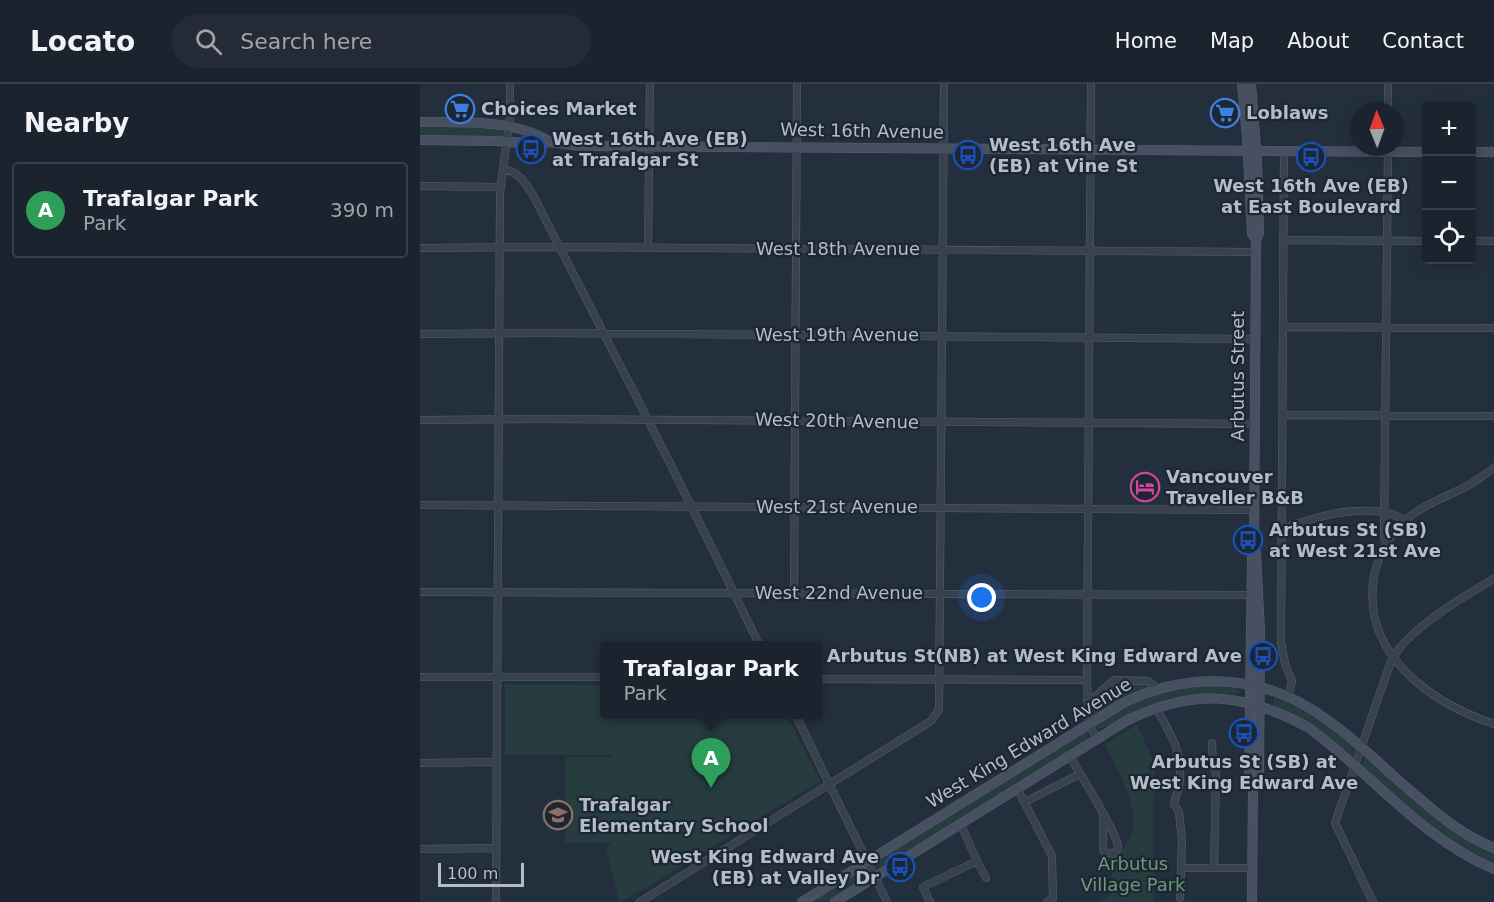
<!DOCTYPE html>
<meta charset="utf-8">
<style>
:root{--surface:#1b232e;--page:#242b36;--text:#f1f3f6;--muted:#a0a4aa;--line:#39404a;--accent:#8ab4f8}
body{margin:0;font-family:"DejaVu Sans",sans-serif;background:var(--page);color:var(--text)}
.controls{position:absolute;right:18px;top:18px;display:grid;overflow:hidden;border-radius:6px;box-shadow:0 3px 15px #0003}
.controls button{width:54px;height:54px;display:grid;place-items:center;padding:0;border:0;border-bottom:2px solid var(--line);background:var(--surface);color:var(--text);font:30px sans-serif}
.compass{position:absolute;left:930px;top:18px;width:54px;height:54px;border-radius:50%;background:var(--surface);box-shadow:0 3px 15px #0003;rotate:359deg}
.scale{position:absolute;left:18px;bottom:15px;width:86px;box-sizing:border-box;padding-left:6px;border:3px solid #b4bcc9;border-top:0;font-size:16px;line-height:21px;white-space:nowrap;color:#b4bcc9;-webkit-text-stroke:4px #1d2633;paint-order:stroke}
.you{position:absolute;left:562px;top:514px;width:21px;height:21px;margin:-15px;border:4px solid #fff;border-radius:50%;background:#1a73e8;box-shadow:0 0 0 9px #1a73e833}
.badge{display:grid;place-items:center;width:39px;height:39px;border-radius:50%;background:var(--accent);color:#fff;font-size:20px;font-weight:700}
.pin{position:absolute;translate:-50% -50px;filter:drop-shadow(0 2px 3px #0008)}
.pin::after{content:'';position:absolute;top:32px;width:21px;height:18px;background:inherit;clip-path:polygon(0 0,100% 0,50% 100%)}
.popup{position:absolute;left:180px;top:557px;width:222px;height:78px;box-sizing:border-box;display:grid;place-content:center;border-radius:6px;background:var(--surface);filter:drop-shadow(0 2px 4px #0005);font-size:20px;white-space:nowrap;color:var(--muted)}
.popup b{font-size:22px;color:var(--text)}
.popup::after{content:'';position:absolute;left:50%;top:100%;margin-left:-12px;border:12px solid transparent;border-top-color:var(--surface)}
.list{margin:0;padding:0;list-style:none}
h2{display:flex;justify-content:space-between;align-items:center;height:78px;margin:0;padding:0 24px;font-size:26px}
h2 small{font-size:20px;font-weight:400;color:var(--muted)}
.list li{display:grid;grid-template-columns:39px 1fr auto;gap:18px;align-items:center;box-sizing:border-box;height:96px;margin:0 12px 12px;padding:0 12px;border:2px solid var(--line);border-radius:6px}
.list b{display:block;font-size:22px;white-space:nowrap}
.list p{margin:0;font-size:20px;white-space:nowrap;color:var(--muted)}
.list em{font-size:20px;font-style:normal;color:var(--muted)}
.icon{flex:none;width:33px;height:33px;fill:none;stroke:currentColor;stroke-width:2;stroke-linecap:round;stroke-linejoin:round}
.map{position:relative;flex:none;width:1074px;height:818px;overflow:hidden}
header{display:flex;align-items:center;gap:36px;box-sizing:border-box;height:84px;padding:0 30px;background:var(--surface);border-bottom:2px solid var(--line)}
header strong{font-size:28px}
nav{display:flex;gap:33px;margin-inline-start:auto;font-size:21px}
.search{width:420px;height:54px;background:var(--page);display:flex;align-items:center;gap:15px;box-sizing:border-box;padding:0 21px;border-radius:33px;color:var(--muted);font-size:22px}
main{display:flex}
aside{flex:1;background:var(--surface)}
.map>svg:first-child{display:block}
</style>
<header>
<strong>Locato</strong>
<div class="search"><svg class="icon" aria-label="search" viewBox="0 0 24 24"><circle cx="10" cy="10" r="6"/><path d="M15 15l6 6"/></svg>Search here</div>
<nav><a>Home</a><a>Map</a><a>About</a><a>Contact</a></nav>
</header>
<main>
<aside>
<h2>Nearby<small></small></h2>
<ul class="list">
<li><span class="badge" style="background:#2e9e5b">A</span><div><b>Trafalgar Park</b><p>Park</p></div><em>390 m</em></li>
</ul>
</aside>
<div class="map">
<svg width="1074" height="818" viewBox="0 0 1074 818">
<rect width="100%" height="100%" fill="#242f3e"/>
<!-- green -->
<path fill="#263c3f" d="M 0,42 L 65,42 L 80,45 L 83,50 L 80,53 L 0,53 Z
M 695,598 L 725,599 L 731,603 L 700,616 L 678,630 L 672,629 L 671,620 Z
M 85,600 L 184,601 L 184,630 L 367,631 L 400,697 L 233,800 L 200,818 L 186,765 L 191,759 L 146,759 L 146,673 L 192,673 L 192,671 L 85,671 Z
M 778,600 L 815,602 L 821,609 C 796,614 768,607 742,617 C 720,625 702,640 678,645 L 676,643 C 695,616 747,607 778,600 Z
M 854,613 C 884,624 910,642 934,662 L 934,671 L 931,672 L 854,624 Z
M 717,641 L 734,678 L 733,818 L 680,818 L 692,809 L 692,774 C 736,746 701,694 685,660 Z
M 666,646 L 669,652 L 659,663 L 473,778 L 460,784 L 454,783 L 456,778 Z
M 945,671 L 1074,767 L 1074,781 C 1023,759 983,720 941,684 Z
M 442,786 L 447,788 C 443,800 422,813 410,817 C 404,818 393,818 386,818 Z"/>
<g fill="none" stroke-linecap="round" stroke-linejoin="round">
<!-- street casing -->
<g stroke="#565f6c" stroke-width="8">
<path id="street" d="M 671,0 L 667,596 L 669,640 L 677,655
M 968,27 L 968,0
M 864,67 L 861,558 L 865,580 L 872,597 L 868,613
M 83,85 C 100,88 106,100 114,113 L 250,379 L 340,562
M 0,102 L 80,103
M 863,156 L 1006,157
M 1052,157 L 1074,157
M 0,164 L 139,163 L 836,168
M 228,164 L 230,0
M 863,243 L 1074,244
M 0,250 L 122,249 L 835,255
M 863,331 L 1074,332
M 0,336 L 121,335 L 835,340
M 1074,384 C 1065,390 1056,397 1047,402 C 1027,413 1004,420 987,435 C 968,452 956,474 953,499 C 945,573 1012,619 1074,640
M 0,421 L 834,426
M 862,445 C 895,433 928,423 964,428 C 972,429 978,434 986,436
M 966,458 L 964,453 L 968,63
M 0,508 L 834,511
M 374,509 L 377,0
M 0,593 L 184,593
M 398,595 L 667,596
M 667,616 L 674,614 L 694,596 L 728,597 L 738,605
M 736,624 C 750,649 762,666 760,696 C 760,704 755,712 754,720 L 759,728 L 762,756 L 760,814
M 375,630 L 467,818
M 792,659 L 793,682 L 796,688 L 794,784
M 650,673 C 658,686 697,750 698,762 C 698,766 696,767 693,770 L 684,768 L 683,764 L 683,730
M 0,679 L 76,678
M 598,706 L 632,772 L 633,814 L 627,818
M 605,718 L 660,690
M 0,765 L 76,764
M 557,777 L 566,794
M 762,784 L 832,784
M 76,818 L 80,109 L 90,32 L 90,0
M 220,818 L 511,637 L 519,625 L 524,0
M 510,818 L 503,803 L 557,777 L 541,741
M 953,818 L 915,739 L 970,580 C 982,549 1044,512 1074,495"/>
</g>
<!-- secondary casing -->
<g stroke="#565f6c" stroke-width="10">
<path id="secondary" d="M 822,0 L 827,53 L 832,149 L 836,157
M 831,0 L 837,78 L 839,149 L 836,157 L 834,464 L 832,473 L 829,694 L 833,706 L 832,818
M 0,38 C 39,38 96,35 130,58
M 0,56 L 75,57 L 120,60 L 130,58 L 161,62 L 1006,68
M 1052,68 L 1074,68
M 833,706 L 839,695 L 840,548 L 836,469
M 382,818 L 703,619 C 762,590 828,589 886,622 C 922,643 953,674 985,702 C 1013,726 1039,750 1074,764
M 415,818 L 706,637 C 772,604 824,608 889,644 C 952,690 1001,754 1074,785"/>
</g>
<!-- street -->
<use href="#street" stroke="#38414e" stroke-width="7"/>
<!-- secondary -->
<use href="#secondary" stroke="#465061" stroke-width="9"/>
</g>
<!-- icons -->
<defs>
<g id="supermarket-ring" transform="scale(1.5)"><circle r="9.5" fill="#1d2633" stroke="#3f7fe0" stroke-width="1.5"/><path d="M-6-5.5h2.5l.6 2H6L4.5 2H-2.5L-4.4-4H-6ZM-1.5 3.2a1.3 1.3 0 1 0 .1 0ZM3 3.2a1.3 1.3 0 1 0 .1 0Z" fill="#3f7fe0"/></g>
<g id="bus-ring" transform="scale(1.5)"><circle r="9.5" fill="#1d2633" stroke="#1a4fb4" stroke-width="1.5"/><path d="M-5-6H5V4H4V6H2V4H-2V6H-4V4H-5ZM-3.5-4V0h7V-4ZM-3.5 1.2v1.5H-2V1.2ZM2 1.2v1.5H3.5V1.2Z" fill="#1a4fb4"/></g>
<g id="hotel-ring" transform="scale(1.5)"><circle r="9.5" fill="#1d2633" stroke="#d1479c" stroke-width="1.5"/><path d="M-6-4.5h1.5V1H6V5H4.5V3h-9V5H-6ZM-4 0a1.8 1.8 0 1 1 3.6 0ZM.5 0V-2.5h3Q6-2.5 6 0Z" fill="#d1479c"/></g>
<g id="school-ring" transform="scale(1.5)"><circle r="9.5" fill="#1d2633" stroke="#8d6e63" stroke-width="1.5"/><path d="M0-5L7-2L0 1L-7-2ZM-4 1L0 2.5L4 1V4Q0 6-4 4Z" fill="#8d6e63"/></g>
</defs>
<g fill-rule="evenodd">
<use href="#supermarket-ring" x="40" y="25"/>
<use href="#supermarket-ring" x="805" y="29"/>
<use href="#bus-ring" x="111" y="65"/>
<use href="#bus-ring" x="548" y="71"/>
<use href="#bus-ring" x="891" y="73"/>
<use href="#hotel-ring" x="725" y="403"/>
<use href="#bus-ring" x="828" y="456"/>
<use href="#bus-ring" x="843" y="572"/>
<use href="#bus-ring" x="824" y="649"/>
<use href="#school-ring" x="138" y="731"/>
<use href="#bus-ring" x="480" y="783"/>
</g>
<g text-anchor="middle" stroke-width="4.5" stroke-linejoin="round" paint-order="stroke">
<!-- poi labels -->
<g font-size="18" font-weight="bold" fill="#b4bcc9" stroke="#1d2633" text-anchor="start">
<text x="61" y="31">Choices Market</text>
<text x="826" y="35">Loblaws</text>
<text x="132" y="61">West 16th Ave (EB)<tspan x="132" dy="21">at Trafalgar St</tspan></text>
<text x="569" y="67">West 16th Ave<tspan x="569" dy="21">(EB) at Vine St</tspan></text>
<text x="891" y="108" text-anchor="middle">West 16th Ave (EB)<tspan x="891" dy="21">at East Boulevard</tspan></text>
<text x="746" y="399">Vancouver<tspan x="746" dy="21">Traveller B&amp;B</tspan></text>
<text x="849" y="452">Arbutus St (SB)<tspan x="849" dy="21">at West 21st Ave</tspan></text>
<text x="822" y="578" text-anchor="end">Arbutus St(NB) at West King Edward Ave</text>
<text x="824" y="684" text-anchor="middle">Arbutus St (SB) at<tspan x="824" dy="21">West King Edward Ave</tspan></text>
<text x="159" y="727">Trafalgar<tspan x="159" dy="21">Elementary School</tspan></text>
<text x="459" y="779" text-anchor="end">West King Edward Ave<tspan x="459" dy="21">(EB) at Valley Dr</tspan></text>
</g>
<!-- street labels -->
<g font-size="18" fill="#b4bcc9" stroke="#1d2633">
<text transform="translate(442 47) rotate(1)" y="6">West 16th Avenue</text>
<text x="418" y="171">West 18th Avenue</text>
<text x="417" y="257">West 19th Avenue</text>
<text transform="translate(818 292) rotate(-90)" y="6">Arbutus Street</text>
<text transform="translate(417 337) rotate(1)" y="6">West 20th Avenue</text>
<text x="417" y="429">West 21st Avenue</text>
<text x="419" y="515">West 22nd Avenue</text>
<text transform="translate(609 659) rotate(-31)" y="6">West King Edward Avenue</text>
</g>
<!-- park labels -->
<g font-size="18" fill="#6b9a76" stroke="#1d2633">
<text x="713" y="786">Arbutus<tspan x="713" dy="21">Village Park</tspan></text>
</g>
</g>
</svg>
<div class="controls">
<button>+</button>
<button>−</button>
<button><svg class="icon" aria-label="locate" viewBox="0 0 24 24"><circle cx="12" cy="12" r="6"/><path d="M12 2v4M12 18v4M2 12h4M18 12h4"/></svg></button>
</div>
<svg class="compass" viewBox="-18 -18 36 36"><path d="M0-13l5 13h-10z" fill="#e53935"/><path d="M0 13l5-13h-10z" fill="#a0a4aa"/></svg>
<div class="scale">100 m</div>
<div class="you"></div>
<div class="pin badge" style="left:291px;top:704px;background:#2e9e5b">A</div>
<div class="popup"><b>Trafalgar Park</b>Park</div>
</div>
</main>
